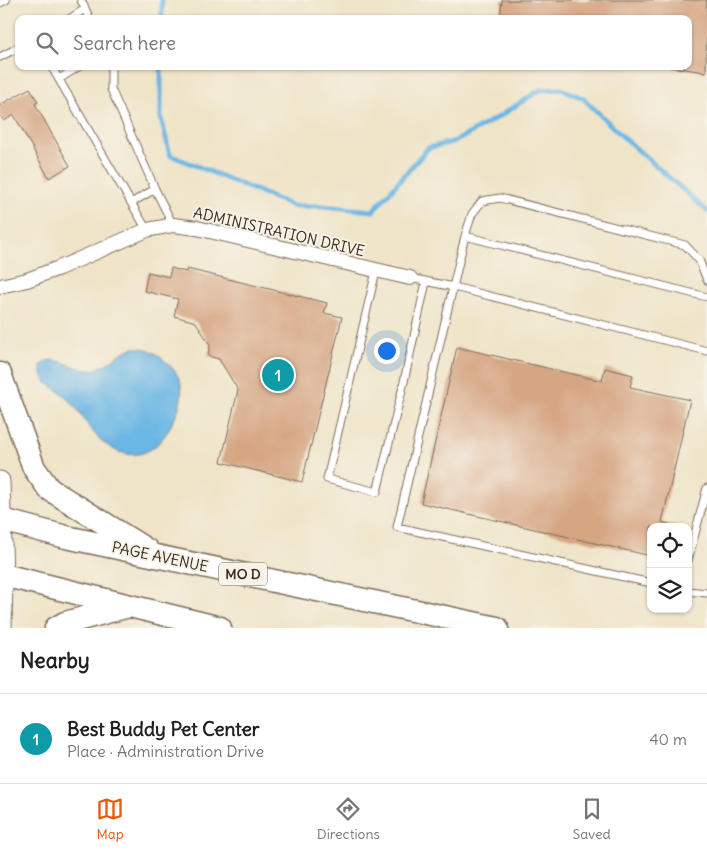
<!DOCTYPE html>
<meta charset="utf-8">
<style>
:root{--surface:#fff;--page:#f6f6f6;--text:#202124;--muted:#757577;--line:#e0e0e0;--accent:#ea580c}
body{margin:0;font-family:Delius,sans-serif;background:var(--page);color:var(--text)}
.controls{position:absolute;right:15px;bottom:15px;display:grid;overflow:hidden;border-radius:10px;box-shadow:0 1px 4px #0004}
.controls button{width:45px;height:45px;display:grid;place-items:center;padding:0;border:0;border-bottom:1px solid var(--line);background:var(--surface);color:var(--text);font:25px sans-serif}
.you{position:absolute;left:386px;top:350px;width:18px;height:18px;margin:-12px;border:4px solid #fff;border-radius:50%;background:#1a73e8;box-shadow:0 0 0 8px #1a73e833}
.badge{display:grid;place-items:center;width:32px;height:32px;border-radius:50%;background:var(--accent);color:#fff;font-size:16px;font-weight:700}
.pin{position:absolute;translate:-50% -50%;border:2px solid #fff;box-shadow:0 1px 5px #0006}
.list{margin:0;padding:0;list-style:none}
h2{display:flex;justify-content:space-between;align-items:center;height:65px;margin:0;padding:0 20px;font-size:21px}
h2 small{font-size:16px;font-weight:400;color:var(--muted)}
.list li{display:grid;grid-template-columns:32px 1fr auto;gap:15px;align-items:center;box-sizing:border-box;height:90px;padding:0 20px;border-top:1px solid var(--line)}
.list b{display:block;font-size:19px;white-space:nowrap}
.list p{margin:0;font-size:16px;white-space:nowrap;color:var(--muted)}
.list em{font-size:16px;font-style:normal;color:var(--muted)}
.icon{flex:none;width:28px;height:28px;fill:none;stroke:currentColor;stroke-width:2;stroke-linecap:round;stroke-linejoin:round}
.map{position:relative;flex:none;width:707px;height:628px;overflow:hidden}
.search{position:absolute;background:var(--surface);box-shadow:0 1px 4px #0004;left:15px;right:15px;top:15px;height:55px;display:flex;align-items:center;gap:12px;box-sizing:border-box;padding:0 18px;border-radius:10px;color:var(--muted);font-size:19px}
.sheet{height:155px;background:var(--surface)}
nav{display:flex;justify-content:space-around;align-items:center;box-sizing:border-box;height:70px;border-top:1px solid var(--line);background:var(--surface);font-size:14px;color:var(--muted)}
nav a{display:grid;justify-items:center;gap:2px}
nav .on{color:var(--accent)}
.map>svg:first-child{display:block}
</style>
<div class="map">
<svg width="707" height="628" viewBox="0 0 707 628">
<rect width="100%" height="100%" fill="#f7f3e8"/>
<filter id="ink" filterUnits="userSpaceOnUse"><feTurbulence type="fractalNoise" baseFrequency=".02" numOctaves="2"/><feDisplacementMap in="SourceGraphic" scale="10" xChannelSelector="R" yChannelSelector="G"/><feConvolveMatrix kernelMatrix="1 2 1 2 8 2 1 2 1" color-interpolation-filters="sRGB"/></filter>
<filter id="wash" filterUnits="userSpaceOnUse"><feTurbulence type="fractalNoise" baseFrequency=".0096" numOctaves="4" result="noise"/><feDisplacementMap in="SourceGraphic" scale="20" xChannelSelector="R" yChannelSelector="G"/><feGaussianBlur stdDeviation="1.12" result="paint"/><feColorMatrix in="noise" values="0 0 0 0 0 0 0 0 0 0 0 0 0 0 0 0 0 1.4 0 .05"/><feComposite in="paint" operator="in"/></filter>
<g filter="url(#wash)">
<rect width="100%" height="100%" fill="#efe4c8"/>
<!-- water -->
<path fill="#6bb6e4" stroke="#537081" d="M 133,348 C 147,347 154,351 164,360 C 171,366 179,374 181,385 C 183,398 179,410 173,421 C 162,446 141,464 113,449 C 98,441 89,427 80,413 C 75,407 71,401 65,396 C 53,385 41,385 41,365 C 52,352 75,370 89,370 C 105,370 116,353 133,348 Z"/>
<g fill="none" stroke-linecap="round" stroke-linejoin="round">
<!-- stream -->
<path stroke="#6bb6e4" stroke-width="5" d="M 162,19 L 162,0
M 161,66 L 161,118 L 170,155 L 293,206 L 323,206 L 373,211 L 428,148 L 456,141 L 500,116 L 540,90 L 561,89 L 583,98 L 621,135 L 707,211"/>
</g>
<g id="blocks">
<!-- building -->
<path fill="#d6a582" d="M 502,0 L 707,0 L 706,72 L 669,67 L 688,66 L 688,19 L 500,19 Z
M 30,88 L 38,102 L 35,104 L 70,166 L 49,178 L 14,115 L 4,121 L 0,115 L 0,105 Z
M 171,268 L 186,272 L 187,269 L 327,303 L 324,313 L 342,317 L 302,482 L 221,462 L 238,390 L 219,359 L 208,356 L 210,345 L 196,322 L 174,316 L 178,299 L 144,291 L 148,272 L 169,277 Z
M 457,347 L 602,381 L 605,368 L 633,375 L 630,387 L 690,400 L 662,522 L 677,527 L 651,527 L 651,556 L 421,503 Z"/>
</g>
</g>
<g filter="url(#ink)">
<use href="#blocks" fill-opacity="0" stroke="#7a6b5a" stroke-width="1"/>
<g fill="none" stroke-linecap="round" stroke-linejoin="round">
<!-- service casing -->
<g stroke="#7a6b5a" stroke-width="9">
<path id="service" d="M 81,0 L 90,19
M 0,3 L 6,0
M 69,19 L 85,9
M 0,57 L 19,47
M 51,66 L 147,230
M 111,66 L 111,89 L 155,189 L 173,225
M 59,79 L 80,66
M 131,203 L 155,189
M 465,236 L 707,297
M 376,271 L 327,479 L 377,492 L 403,386 L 426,282
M 410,278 L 454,287 L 707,351
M 688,560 L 707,488
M 651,583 L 397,527 L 465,236 L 472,214 L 482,201 L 500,198 L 685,245 L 699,260 L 707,280
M 688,591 L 707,593"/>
</g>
<!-- minor casing -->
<g stroke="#7a6b5a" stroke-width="16">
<path id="minor" d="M 0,286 L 27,280 L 59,268 L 147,230 L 173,225 L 197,228 L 410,278"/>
</g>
<!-- secondary casing -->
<g stroke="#7a6b5a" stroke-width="21">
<path id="secondary" d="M 0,481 L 3,575 L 2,628"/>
</g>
<!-- trunk casing -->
<g stroke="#7a6b5a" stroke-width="25">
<path id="trunk" d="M 0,374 L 34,468 L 49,489 L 147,550
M 2,520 L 66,537 L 497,628
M 3,575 L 220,628
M 56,628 L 65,623 L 129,606"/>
</g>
<!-- motorway casing -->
<g stroke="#7a6b5a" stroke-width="28">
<path id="motorway" d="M 0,520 L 2,520
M 0,574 L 3,575"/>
</g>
<!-- service -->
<use href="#service" stroke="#fff" stroke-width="7"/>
<!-- minor -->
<use href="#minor" stroke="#fff" stroke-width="14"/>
<!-- secondary -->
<use href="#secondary" stroke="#fff" stroke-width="19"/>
<!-- trunk -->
<use href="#trunk" stroke="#fff" stroke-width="22"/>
<!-- motorway -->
<use href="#motorway" stroke="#fff" stroke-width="25"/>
</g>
</g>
<g text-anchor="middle" stroke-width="4" stroke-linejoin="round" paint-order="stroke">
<!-- shield labels -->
<rect fill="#f7f3e8" stroke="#73665b" stroke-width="1" x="219" y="562.5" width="48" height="23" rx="4"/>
<g font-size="14" font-weight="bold" fill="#3b2a1e">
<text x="243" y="579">MO D</text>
</g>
<!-- street labels -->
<g font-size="15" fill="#3b2a1e" stroke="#f7f3e8">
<text transform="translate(279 232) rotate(13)" y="5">ADMINISTRATION DRIVE</text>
<text transform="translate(160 557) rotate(12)" y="5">PAGE AVENUE</text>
</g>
</g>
</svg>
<div class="controls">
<button><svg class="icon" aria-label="locate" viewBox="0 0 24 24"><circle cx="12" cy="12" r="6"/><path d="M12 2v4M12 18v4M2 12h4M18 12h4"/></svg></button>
<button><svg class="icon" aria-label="layers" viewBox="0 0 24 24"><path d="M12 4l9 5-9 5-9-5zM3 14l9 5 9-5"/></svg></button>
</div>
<div class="you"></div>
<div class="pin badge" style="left:278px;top:375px;background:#0f9aa8">1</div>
<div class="search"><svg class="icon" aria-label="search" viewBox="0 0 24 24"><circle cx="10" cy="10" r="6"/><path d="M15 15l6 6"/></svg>Search here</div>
</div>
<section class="sheet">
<h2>Nearby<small></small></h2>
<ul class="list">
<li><span class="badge" style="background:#0f9aa8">1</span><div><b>Best Buddy Pet Center</b><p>Place · Administration Drive</p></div><em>40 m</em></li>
</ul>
</section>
<nav>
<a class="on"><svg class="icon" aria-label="map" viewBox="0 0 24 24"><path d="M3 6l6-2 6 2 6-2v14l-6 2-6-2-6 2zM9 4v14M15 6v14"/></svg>Map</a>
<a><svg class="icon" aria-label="directions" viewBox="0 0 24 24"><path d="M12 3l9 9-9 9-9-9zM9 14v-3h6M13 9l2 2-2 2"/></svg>Directions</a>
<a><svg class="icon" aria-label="saved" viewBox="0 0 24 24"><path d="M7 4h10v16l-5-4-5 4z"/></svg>Saved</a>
</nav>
